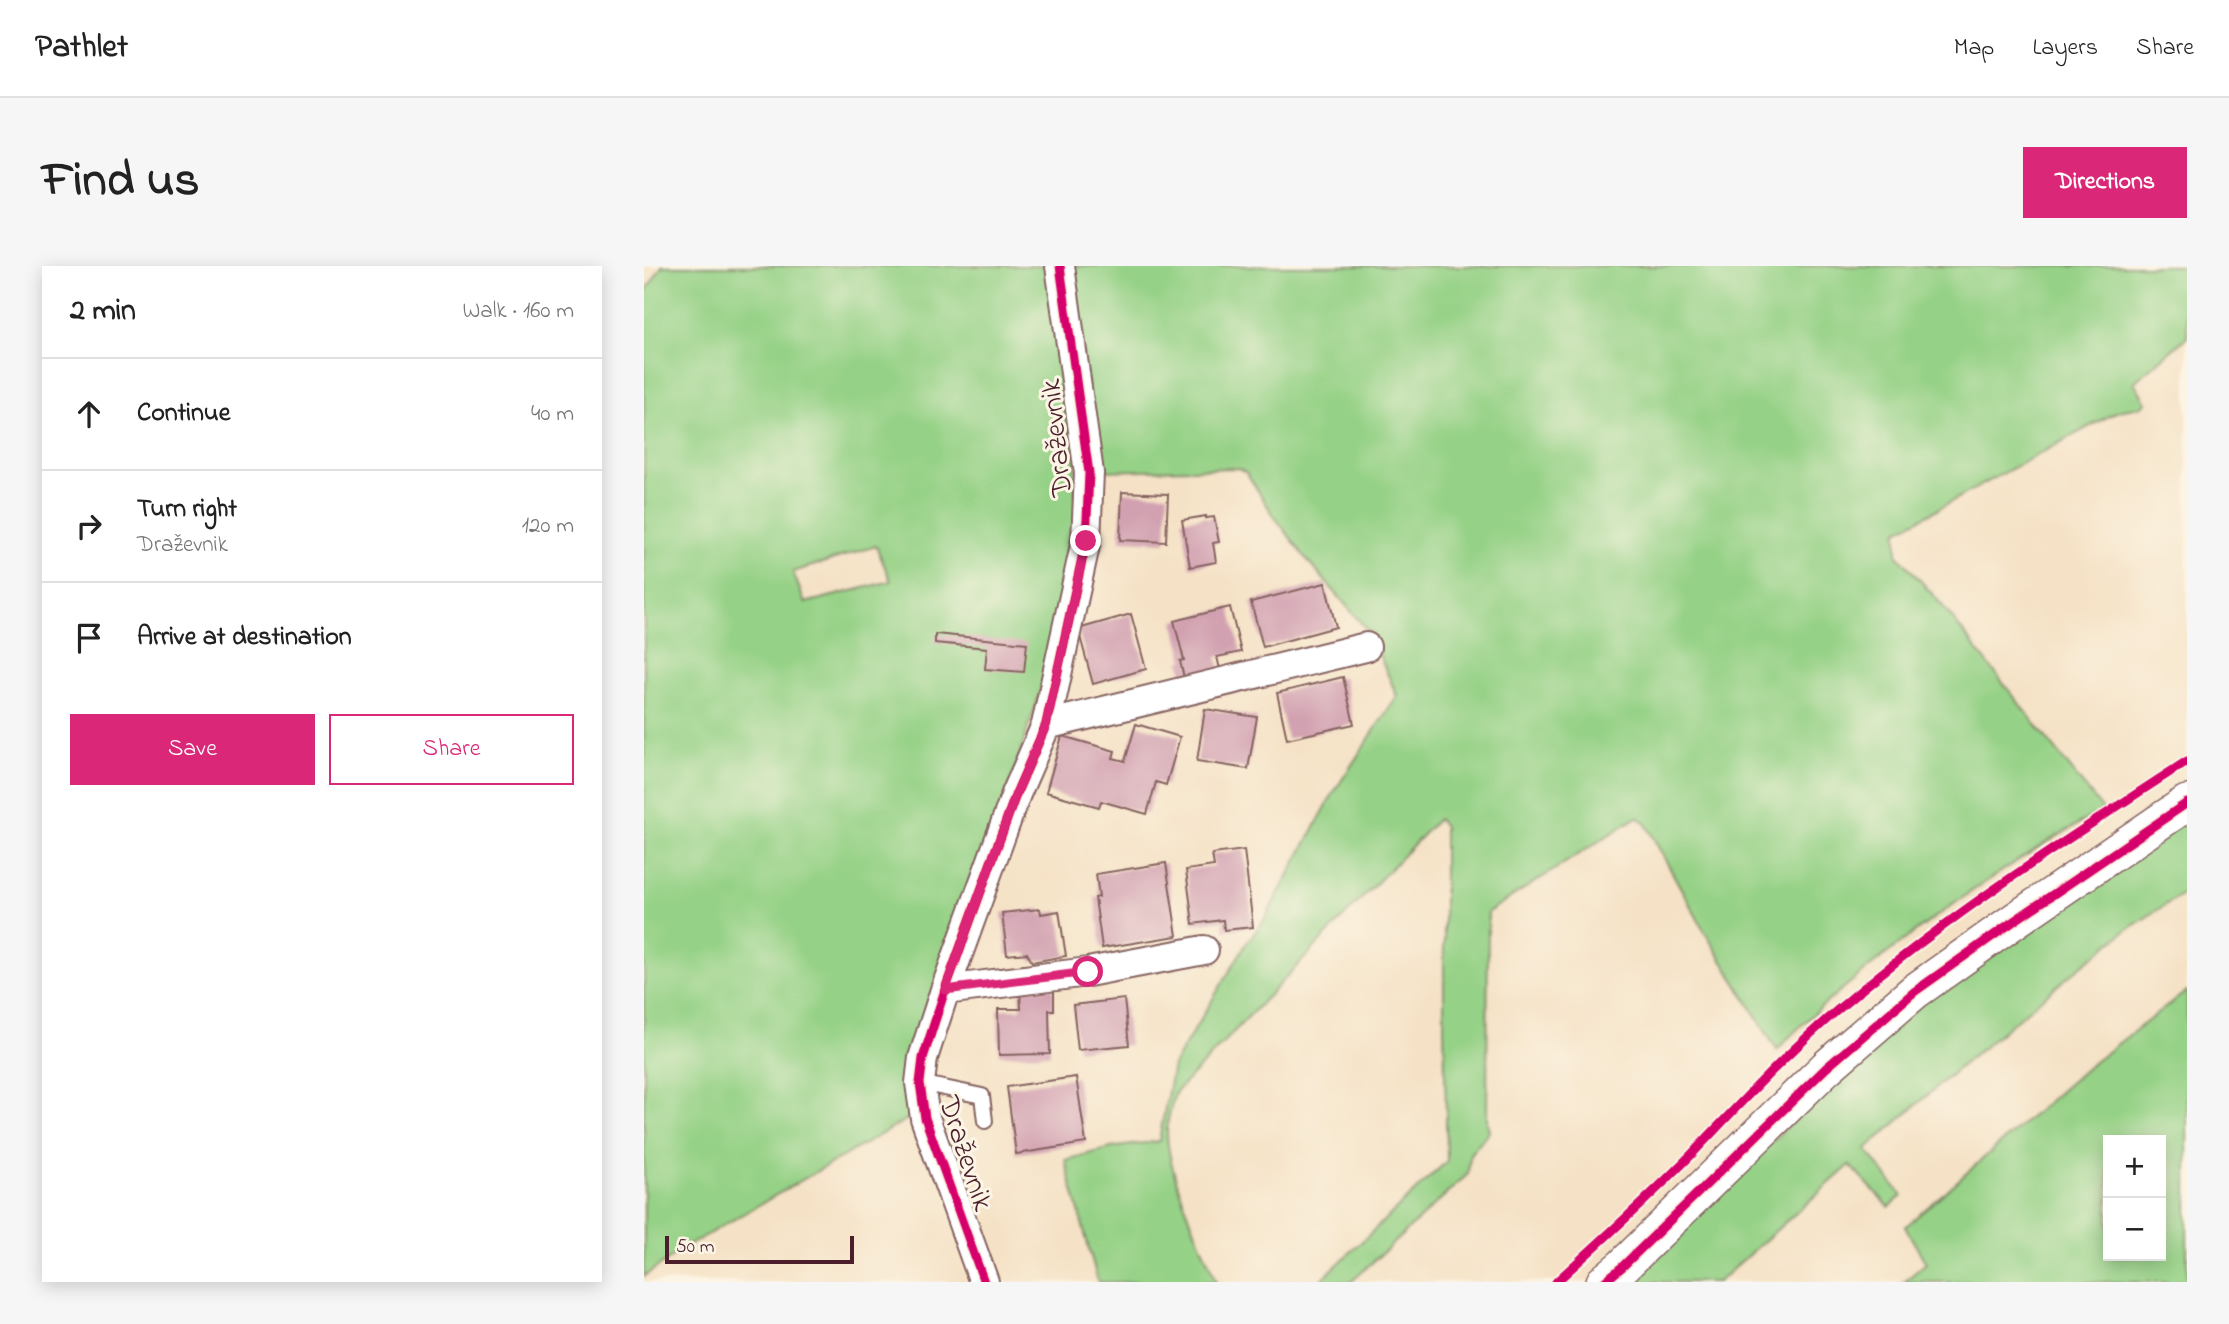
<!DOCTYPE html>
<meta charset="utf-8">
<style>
:root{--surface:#fff;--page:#f6f6f6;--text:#222;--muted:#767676;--line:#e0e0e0;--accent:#db2777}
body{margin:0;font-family:"Indie Flower",sans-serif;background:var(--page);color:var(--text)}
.controls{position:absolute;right:21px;bottom:21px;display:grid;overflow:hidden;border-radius:0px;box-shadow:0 4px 18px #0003}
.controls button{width:63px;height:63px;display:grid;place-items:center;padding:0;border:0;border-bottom:2px solid var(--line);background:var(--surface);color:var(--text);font:35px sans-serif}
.scale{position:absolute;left:21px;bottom:18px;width:189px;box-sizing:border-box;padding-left:7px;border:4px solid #4a1f2b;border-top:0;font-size:19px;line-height:24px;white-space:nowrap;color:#4a1f2b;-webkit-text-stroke:5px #fcf5e5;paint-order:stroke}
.stop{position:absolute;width:21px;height:21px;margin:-16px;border:5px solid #db2777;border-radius:50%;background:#fff}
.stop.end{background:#db2777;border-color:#fff;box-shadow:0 2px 7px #0008}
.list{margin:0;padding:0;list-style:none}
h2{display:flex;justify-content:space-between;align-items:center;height:91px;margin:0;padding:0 28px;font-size:30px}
h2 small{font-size:23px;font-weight:400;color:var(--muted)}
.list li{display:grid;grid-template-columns:46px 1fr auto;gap:21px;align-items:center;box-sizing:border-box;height:112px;padding:0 28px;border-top:2px solid var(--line)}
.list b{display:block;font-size:26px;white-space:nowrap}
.list p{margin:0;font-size:23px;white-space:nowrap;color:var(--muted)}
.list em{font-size:23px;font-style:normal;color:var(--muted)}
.actions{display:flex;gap:14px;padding:21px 28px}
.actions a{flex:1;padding:16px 0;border:2px solid var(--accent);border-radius:0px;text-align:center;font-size:24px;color:var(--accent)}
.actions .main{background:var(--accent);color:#fff}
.icon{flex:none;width:38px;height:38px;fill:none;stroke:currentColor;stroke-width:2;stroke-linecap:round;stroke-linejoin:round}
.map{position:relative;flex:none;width:1543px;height:1016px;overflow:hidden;border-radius:0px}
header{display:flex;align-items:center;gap:42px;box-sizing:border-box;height:98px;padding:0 35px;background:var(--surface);border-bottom:2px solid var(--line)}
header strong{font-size:33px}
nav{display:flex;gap:38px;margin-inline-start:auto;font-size:24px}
.intro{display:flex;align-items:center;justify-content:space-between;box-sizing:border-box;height:168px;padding:0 42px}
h1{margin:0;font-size:49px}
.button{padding:18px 32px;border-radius:0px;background:var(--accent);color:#fff;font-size:24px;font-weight:700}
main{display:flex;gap:42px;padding:0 42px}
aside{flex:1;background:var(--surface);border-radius:0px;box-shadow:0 4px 18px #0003}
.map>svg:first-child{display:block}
</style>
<header>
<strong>Pathlet</strong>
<nav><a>Map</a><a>Layers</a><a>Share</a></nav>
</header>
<div class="intro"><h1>Find us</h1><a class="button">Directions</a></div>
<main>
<aside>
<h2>2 min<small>Walk · 160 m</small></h2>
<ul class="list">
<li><svg class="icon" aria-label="ahead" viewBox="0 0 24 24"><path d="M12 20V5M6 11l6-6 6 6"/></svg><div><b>Continue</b></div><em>40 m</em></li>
<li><svg class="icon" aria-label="right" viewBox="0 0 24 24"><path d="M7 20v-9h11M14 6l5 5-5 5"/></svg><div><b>Turn right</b><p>Draževnik</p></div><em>120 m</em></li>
<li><svg class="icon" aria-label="arrive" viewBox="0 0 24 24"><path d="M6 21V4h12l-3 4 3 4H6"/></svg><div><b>Arrive at destination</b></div></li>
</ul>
<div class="actions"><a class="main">Save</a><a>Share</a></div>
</aside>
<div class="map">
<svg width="1543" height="1016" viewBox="0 0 1543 1016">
<rect width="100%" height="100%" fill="#fcf5e5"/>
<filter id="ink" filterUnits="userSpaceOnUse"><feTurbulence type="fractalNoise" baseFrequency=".0143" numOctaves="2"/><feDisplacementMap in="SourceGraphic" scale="14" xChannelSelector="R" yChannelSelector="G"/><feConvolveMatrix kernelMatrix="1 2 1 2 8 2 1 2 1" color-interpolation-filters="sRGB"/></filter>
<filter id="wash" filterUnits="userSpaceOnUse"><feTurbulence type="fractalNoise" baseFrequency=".00686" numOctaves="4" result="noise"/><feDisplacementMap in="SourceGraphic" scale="28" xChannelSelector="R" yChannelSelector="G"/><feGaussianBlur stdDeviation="1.57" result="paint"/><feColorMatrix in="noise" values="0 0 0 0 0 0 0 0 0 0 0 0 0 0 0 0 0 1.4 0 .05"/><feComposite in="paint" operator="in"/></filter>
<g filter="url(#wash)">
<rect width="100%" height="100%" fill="#f5e2c6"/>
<!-- green -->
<path fill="#95d186" stroke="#707858" stroke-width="2" fill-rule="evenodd" d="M 18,0 L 409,0 L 431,164 L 432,268 L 396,426 L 356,547 L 272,848 L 49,977 L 0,1010 L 0,28 ZM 232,280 L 247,315 L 161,337 L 149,306 Z
M 423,0 L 1543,0 L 1543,71 L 1490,116 L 1502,136 L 1496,141 L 1474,145 L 1253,265 L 1253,288 L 1297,338 L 1459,544 C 1386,584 1316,631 1250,682 C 1209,714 1168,746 1133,784 L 1062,668 L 1001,557 L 993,551 L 844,646 L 843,855 L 845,866 L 826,888 L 824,908 L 707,1016 L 675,1016 L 803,895 L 800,763 L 800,560 L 794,553 L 531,827 C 528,839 523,852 523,864 C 522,905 557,976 572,1016 L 454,1016 L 421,894 L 467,882 L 515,875 L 529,799 L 602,678 L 620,654 L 690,526 L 753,430 L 726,367 L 665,296 L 630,250 L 602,206 L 594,202 L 453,205 Z
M 1543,553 L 1543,625 L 1484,663 L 1431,705 L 1312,804 L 1222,883 L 1258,930 L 1245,941 L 1206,899 L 1074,1016 L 982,1016 L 1263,746 Z
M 1543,725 L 1543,1016 L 1260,1016 L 1282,997 L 1261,961 L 1446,799 ZM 1464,874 L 1517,874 L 1517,990 L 1464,990 Z"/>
<g id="blocks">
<!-- building -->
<path fill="#d2a1b1" d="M 478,226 L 524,228 L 522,276 L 476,274 Z
M 562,250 L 562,252 L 570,251 L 575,276 L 569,277 L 572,296 L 546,301 L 538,254 Z
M 681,317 L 692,361 L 619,381 L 607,336 Z
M 586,341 L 597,386 L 573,391 L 577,407 L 541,416 L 536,395 L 540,394 L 530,355 Z
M 487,348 L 502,403 L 449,418 L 434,363 Z
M 291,368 L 383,377 L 380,406 L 341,403 L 343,382 L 291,377 Z
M 699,411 L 710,458 L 643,473 L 633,427 Z
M 561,443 L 613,451 L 604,503 L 553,495 Z
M 492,458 L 536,471 L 522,519 L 512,516 L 503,548 L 457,535 L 455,541 L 402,526 L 418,470 L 471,485 L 469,492 L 481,495 Z
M 600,584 L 609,661 L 580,664 L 579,654 L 549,658 L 542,604 L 570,600 L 568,588 Z
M 522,597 L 533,670 L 458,682 L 451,632 L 455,631 L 452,608 Z
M 396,643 L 397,648 L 415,645 L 422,690 L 388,696 L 383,687 L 363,689 L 358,647 Z
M 410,722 L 410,744 L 405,744 L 406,788 L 355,789 L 354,743 L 377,743 L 376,723 Z
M 480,733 L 485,779 L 434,784 L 429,739 Z
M 432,811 L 442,877 L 372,888 L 363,821 Z"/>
</g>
</g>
<g filter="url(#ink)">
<use href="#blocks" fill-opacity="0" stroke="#866361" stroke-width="2"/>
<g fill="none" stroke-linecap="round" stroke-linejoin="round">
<!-- service casing -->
<g stroke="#866361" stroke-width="18">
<path id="service" d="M 276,817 L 338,830 L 341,855"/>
</g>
<!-- minor casing -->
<g stroke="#866361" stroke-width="32">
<path id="minor" d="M 402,459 L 722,381
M 301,724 L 444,706 L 560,684
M 340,1016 L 281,852 L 276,817 L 279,792 L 301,724 L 372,528 L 402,459 L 442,275 L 445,207 L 416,0"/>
</g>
<!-- tertiary casing -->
<g stroke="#866361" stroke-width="38">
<path id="tertiary" d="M 960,1016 L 978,1001 L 1182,802 L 1270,726 L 1370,655 L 1543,537"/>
</g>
<!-- service -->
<use href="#service" stroke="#fff" stroke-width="14"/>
<!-- minor -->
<use href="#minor" stroke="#fff" stroke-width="28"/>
<!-- tertiary -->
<use href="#tertiary" stroke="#fff" stroke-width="35"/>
<!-- cycleway casing -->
<g stroke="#fcf5e5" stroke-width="13">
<path id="cycleway" d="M 340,1016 L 281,852 L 276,817 L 279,792 L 301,724 L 372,528 L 402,459 L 442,275 L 445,207 L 416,0
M 912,1016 C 957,975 1004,933 1047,889 C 1091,843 1134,796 1182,754 C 1293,656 1419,576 1543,495
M 960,1016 L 978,1001 L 1182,802 L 1270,726 L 1370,655 L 1543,537"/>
</g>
<!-- cycleway -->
<use href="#cycleway" stroke="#d6006c" stroke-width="9"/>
</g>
</g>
<g fill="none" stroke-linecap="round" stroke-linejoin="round" filter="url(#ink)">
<!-- route -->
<path stroke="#db2777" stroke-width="9" d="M 442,275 L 402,459 L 372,528 L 301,724 L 444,706"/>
</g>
<g text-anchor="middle" stroke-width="6" stroke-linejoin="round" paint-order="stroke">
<!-- street labels -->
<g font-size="30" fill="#4a1f2b" stroke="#fcf5e5">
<text transform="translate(411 172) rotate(-96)" y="10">Draževnik</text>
<text transform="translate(323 887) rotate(72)" y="10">Draževnik</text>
</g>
</g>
</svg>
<div class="controls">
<button>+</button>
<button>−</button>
</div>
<div class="scale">50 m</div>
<div class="stop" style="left:444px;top:706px"></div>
<div class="stop end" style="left:442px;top:275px"></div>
</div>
</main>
